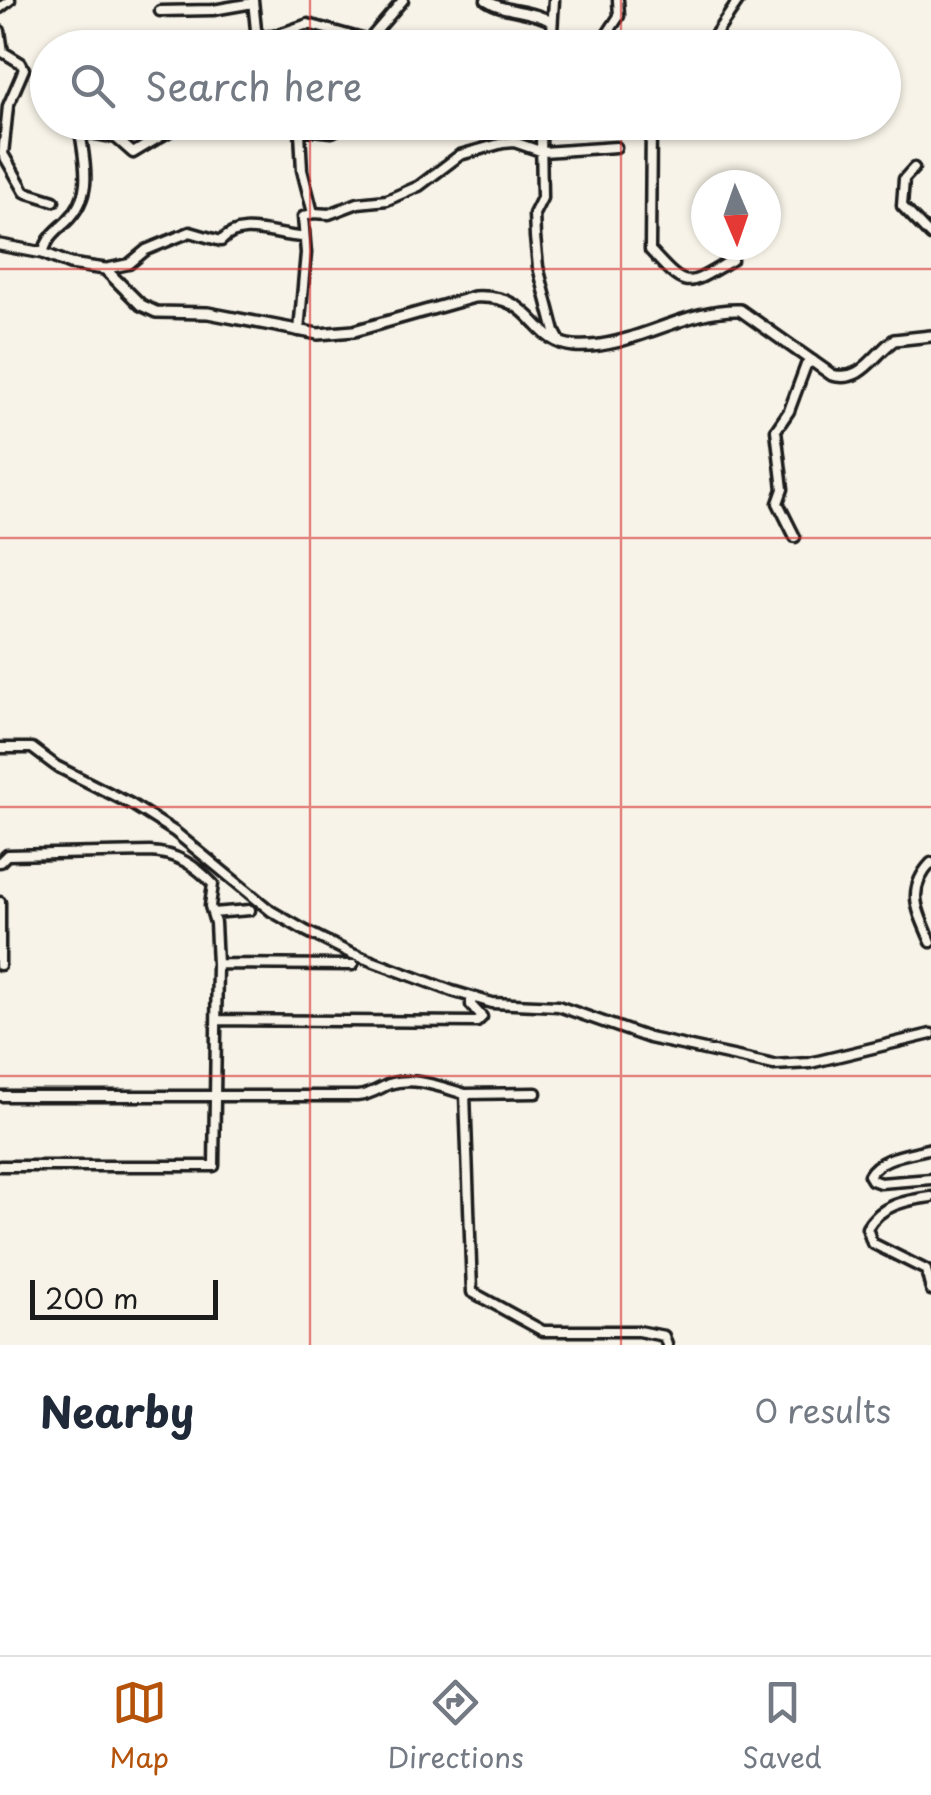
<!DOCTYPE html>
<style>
:root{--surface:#fff;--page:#f6f6f7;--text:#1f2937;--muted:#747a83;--line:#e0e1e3;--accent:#b45309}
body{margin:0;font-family:"Playpen Sans",sans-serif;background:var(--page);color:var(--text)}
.compass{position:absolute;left:691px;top:170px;width:90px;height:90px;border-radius:50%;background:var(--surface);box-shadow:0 2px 8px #0004;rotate:178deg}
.scale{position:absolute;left:30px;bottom:25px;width:188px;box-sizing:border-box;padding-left:10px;border:5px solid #1c1c1c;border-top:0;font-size:28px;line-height:35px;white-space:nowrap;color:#1c1c1c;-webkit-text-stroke:8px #f7f3e8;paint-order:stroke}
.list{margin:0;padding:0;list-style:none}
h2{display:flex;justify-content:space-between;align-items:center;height:130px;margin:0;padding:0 40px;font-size:42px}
h2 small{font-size:32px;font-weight:400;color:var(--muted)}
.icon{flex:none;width:55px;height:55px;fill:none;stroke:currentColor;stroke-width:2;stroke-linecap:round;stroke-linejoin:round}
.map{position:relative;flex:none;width:931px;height:1345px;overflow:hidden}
.search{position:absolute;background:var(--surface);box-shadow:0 2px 8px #0004;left:30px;right:30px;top:30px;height:110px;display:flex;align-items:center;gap:25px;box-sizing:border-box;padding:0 35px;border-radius:55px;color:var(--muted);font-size:38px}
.sheet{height:310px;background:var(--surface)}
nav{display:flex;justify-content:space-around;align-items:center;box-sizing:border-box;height:140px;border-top:2px solid var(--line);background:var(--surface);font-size:28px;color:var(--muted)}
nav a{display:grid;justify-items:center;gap:5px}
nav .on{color:var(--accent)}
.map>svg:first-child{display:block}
</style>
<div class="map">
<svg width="931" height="1345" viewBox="0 0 931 1345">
<rect width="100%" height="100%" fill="#f7f3e8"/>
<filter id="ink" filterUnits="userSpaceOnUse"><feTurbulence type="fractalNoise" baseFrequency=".01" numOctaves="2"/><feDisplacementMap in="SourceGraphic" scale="20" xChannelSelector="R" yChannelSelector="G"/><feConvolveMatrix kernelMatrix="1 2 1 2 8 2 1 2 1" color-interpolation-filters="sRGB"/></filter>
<g filter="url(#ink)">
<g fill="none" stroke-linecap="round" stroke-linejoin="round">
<!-- minor casing -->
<g stroke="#1c1c1c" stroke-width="15">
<path id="minor" d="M 253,0 L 256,30 L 261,37 L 273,36 L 308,24 L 366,40
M 486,0 C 505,13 531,9 552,22
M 0,8 L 10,0
M 160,11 L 213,10 L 253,3
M 0,31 L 3,52 L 21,63 L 24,69 L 8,106 L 3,154 L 25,192 L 54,201
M 362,48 L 403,0
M 551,48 L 554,0
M 598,48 L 619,16 L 618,0
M 706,48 L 739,0
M 129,122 L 154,140
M 548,122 L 541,132 L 542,198 L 534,214 L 535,237 L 538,267 L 555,332 L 561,343
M 651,122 L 650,250 C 688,292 685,287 732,260
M 914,168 L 904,179 L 902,206 L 931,236
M 313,213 L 329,214 L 358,203 L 387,200 L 419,186 L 460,155 L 503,143 L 514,142 L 543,152 L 616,147
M 43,253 C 48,237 54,233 66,222 C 94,195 85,165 80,131 L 116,138 L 133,153 L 178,126
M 105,269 L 129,264 L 146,250 L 190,232 L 221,241 C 242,218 276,237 304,237
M 299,331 L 306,253 L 303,217 L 313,213 L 302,170 L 300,132 L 302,129 L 332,132 L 353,122
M 795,537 L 778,503 L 783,489 L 776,430 L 789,411 L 806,365 L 813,361
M 0,748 L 32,748 L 56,766 L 131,804 L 175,832 L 271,911 L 304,930 L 350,953 L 452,991 L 492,1003 L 558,1006 L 649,1038 L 774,1065 L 810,1063 L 931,1034
M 0,862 L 7,855 L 150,852 C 176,853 195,865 213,884 L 210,906 L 215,923 L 217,964 L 214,1166 L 0,1166
M 931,863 C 905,891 918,911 931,942
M 0,902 L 0,965
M 212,913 L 250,910
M 217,964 L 353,965
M 217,1020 L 477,1022 L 482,1017 L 471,1005 L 471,1000 L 476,998
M 536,1093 L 465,1094 L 472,1292 L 543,1331 L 638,1331 L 664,1336 L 667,1345
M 0,1096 L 357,1096 C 370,1095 378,1089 389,1084 C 414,1076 441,1087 465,1094
M 931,1148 C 911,1154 880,1156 869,1175 L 872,1180 L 880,1183 L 931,1179
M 931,1197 C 907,1200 880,1205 867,1228 L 872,1243 L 926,1270 L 931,1290"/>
</g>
<!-- tertiary casing -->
<g stroke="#1c1c1c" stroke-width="16">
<path id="tertiary" d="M 0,245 L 43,253 L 70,264 L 105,269 L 141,305 L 156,312 L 208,313 L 318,334 L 354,331 L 474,297 C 537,294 530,342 574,346 C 632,350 683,308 740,310 L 832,375 C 862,383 873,355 894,340 L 931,336"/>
</g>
<!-- minor -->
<use href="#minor" stroke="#f7f3e8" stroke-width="8"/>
<!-- tertiary -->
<use href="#tertiary" stroke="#f7f3e8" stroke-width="9"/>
</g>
</g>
<!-- grid -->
<path fill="none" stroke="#d62828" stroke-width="2.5" stroke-opacity="0.55" d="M 310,0 L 310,48M 621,0 L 621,48M 310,122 L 310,1345M 621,122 L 621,1345M 0,269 L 931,269M 0,538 L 931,538M 0,807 L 931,807M 0,1076 L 931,1076"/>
</svg>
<svg class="compass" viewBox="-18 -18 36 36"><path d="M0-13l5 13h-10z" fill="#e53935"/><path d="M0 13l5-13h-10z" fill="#747a83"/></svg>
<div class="scale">200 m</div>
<div class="search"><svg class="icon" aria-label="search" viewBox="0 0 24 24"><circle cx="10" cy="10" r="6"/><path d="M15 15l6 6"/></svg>Search here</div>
</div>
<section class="sheet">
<h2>Nearby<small>0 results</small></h2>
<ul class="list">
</ul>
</section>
<nav>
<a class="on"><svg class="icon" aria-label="map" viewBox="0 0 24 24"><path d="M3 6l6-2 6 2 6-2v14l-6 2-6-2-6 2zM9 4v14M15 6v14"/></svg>Map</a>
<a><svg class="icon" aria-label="directions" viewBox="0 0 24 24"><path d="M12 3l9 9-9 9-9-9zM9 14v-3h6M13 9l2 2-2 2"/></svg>Directions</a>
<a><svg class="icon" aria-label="saved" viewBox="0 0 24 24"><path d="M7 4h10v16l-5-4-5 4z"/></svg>Saved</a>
</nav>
